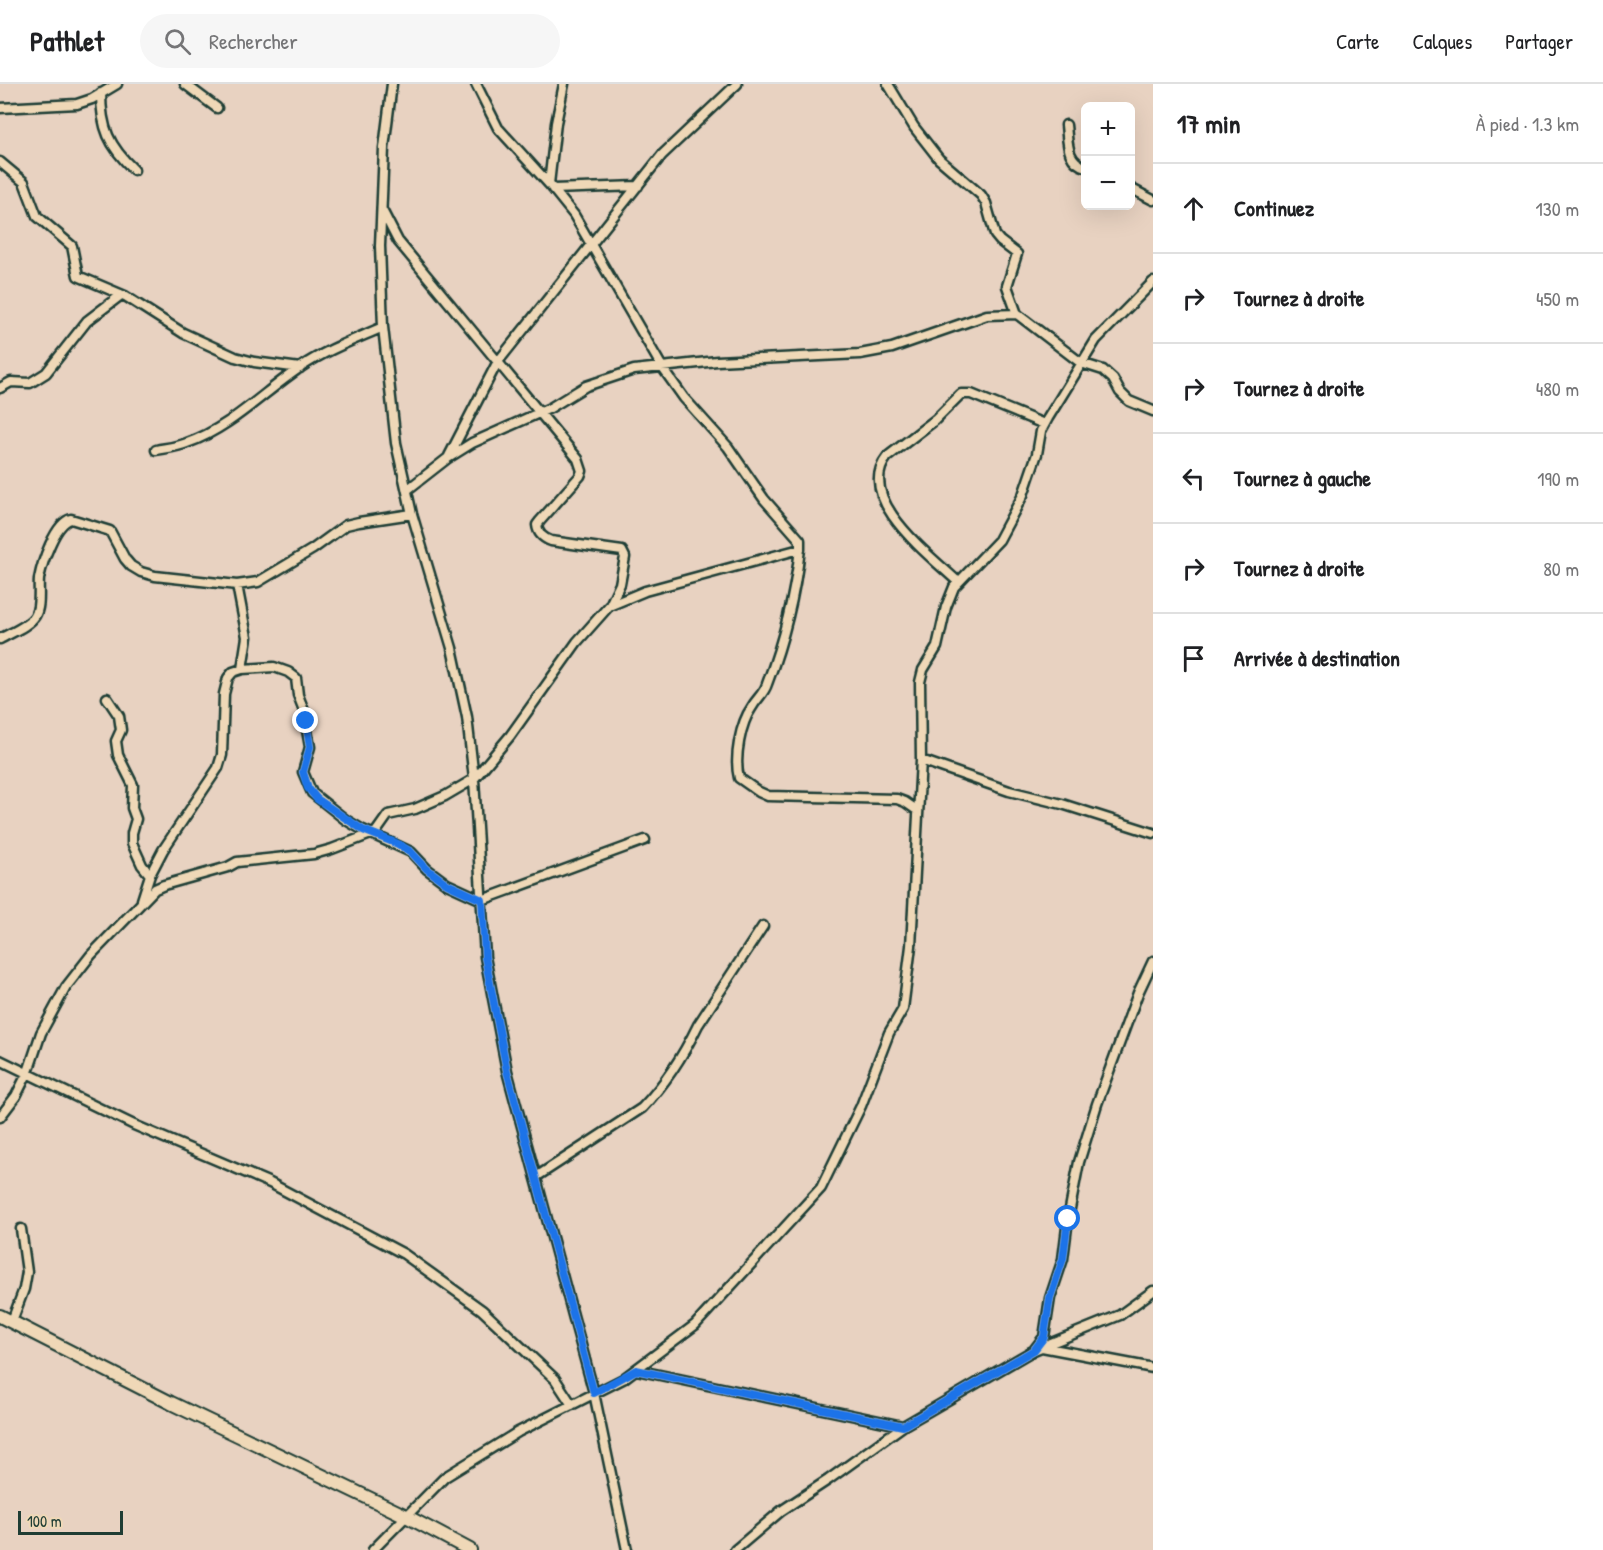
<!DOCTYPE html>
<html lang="fr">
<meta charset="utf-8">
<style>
:root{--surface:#fff;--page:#f6f6f6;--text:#202124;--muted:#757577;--line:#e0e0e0}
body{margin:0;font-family:"Patrick Hand",sans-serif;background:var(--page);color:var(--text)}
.controls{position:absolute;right:18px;top:18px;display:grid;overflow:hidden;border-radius:9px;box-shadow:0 6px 24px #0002}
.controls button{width:54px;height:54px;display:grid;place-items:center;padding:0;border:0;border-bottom:2px solid var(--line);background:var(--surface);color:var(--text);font:30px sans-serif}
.scale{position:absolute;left:18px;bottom:15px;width:105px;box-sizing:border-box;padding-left:6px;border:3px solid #1f3d34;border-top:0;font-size:16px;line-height:21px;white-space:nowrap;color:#1f3d34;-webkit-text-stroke:4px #efd8b7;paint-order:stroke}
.stop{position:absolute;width:18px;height:18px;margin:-14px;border:4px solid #1a73e8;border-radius:50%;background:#fff}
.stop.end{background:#1a73e8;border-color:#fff;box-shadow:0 2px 6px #0008}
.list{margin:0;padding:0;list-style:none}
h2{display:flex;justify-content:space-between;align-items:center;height:78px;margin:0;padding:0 24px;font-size:26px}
h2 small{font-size:20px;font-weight:400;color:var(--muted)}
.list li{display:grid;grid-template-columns:39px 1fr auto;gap:18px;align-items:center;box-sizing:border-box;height:90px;padding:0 24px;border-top:2px solid var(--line)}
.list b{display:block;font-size:22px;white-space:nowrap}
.list em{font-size:20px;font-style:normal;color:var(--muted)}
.icon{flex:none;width:33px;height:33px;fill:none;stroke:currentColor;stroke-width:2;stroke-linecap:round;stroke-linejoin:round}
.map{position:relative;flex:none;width:1153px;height:1466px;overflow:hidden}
header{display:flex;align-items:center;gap:36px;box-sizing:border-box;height:84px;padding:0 30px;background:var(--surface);border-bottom:2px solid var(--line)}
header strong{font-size:28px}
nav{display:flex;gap:33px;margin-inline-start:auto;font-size:21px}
.search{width:420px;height:54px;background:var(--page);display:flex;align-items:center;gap:15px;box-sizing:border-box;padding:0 21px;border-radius:33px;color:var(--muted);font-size:22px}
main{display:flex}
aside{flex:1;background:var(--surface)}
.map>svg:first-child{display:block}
</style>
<header>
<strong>Pathlet</strong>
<div class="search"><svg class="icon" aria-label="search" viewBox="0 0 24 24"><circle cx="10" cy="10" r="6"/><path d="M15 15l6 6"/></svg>Rechercher</div>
<nav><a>Carte</a><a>Calques</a><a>Partager</a></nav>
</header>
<main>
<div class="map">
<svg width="1153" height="1466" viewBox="0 0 1153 1466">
<rect width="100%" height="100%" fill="#e8d2c1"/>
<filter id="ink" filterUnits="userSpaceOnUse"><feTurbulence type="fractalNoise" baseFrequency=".0167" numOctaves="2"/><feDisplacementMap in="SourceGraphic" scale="12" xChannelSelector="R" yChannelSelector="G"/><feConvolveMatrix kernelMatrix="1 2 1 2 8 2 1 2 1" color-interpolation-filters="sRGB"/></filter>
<g filter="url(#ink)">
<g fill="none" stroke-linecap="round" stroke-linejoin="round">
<!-- street casing -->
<g stroke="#1f3d34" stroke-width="13">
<path id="street" d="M 185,0 L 217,24
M 392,0 L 384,64 L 380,162 L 383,243 L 396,359 L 412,430 L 452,564 L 467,633 L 474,695 L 485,873 L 507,987 L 594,1309 L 627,1466
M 888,0 L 914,43 L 939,75 L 981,111 L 986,119 L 995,151 L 1000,157 L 1017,170 L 1007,202 L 1017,230
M 101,9 C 101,44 109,62 134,86
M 0,24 L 77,20 L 92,15 L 117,0
M 1066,41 C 1068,58 1066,78 1086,83
M 0,78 L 24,98 L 37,132 L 72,162 L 78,192 L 125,212 L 183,249 L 235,273 L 254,278 L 300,284
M 549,100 L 556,39 L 564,0
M 1130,104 L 1153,116
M 553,105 L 638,102
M 382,126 L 398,157 L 578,375 L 582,387 L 580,392 L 540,437 L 537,441 C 538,450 543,454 551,457 L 622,467 L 625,473 L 620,500 L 610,521
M 0,304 L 11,298 L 30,299 L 46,289 L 87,237 L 121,211
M 156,366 C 166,364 177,363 187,359 C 229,345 265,307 301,283 C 326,266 356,255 383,243
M 449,372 L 497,279 L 662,71 L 737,0
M 407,406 L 448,374 L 472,359 L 550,324 L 586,302 L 634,286 L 717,277 L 860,270 L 892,264 L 987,231 L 1017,230 L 1081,279 L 1103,286 L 1113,295 L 1120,308 L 1129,317 L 1153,327
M 800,465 C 795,509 783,558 767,600 C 764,610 757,614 752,623 C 740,640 734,674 739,694 L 759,708 L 768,712 L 897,715 L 905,718 L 918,727
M 958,498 C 931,472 854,415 887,373 L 935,336 L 961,310 L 971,310 L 1044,340
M 237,501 L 247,553 L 242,585
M 0,555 C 10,549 29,542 35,532 C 41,522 38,506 39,495 C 42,479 55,439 71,435 L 110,447 L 125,475 L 131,482 L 141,488 L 155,492 L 237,501 L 258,498 L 313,465 L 346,441 L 359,438 L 412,430
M 107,614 L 119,632 L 121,646 L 116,657 L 118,671 L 133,701 L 132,724 L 136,735 L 132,749 L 132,759 L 142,781 L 150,791
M 921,676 L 1009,707 L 1062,720 L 1153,749
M 142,816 L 150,791 L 163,766 L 218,684 L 222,671 L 224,610 L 228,594 L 233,588 L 242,585 L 274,583 L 288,588 L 296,594 L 298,611 L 303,624 L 310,663 L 303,688 L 312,709 L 346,736 L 363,746 L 411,768 L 427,785 L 447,800 L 482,816 L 645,756
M 0,976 L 134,1041 L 270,1099 L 404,1170 L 482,1226 L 555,1295 L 572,1321
M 0,1033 L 16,1012 L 28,988 L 41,949 L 66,903 L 91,871 L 155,805 L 164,801 L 228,783 L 237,778 L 314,770 L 332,765 L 376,748 L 388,731 L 415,725 L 445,712 L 474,695 L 510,652 L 577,558 L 609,522 L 645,507 L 800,465 L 800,456 L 764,415 L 728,363 L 684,314 L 662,283 L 574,131 L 549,100 L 498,44 L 476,0
M 536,1093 L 642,1024 C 664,1001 684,970 698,941 L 763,842
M 12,1237 L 24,1205 L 27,1188 L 21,1145
M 1042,1263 L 1153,1284
M 1034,1266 L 1044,1253 L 1050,1214 L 1063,1175 L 1068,1135 L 1079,1078 L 1097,1020 L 1138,909 L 1153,877
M 636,1286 L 903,1342
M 373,1466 L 445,1393 L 518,1348 L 623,1295 L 695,1241 L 821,1104 L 861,1022 L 889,949 L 903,925 L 911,862 L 921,676 L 920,598 L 923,586 L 937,563 L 946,523 L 954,503 L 999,456 L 1023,411 L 1037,370 L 1041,347 L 1048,334 L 1096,256 L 1153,198
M 735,1466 L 781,1427 L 828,1396 L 903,1342 L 1034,1266 L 1120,1231 L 1153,1207"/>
</g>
<!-- secondary casing -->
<g stroke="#1f3d34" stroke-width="16">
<path id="secondary" d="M 0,1232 L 171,1319 L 406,1432 L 470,1466"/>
</g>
<!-- street -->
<use href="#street" stroke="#efd8b7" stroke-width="8"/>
<!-- secondary -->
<use href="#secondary" stroke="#efd8b7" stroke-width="12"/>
</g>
</g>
<g fill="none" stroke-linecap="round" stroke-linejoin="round" filter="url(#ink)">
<!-- route -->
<path stroke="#1a73e8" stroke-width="8" d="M 306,637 L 310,663 L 303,688 L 308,704 L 317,715 L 363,746 L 398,760 L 411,768 L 427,785 L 447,800 L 482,816 L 485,873 L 507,987 L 594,1309 L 636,1286 L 903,1342 L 1034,1266 L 1044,1253 L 1050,1214 L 1063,1175 L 1068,1135"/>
</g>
</svg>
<div class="controls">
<button>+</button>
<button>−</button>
</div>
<div class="scale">100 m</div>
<div class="stop" style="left:1068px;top:1135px"></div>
<div class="stop end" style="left:306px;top:637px"></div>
</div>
<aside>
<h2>17 min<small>À pied · 1.3 km</small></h2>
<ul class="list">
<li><svg class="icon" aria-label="ahead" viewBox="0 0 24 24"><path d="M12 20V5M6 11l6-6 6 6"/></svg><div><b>Continuez</b></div><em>130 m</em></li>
<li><svg class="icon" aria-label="right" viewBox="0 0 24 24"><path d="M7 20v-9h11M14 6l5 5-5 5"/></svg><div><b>Tournez à droite</b></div><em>450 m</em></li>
<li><svg class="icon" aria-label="right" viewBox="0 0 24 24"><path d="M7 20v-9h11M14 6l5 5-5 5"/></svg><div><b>Tournez à droite</b></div><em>480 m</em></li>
<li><svg class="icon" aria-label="left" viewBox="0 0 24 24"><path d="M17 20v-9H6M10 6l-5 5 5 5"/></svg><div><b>Tournez à gauche</b></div><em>190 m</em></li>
<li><svg class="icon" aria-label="right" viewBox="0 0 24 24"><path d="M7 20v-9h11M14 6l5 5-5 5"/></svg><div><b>Tournez à droite</b></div><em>80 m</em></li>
<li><svg class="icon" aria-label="arrive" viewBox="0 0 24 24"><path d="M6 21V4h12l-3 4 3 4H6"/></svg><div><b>Arrivée à destination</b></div></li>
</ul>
</aside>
</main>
